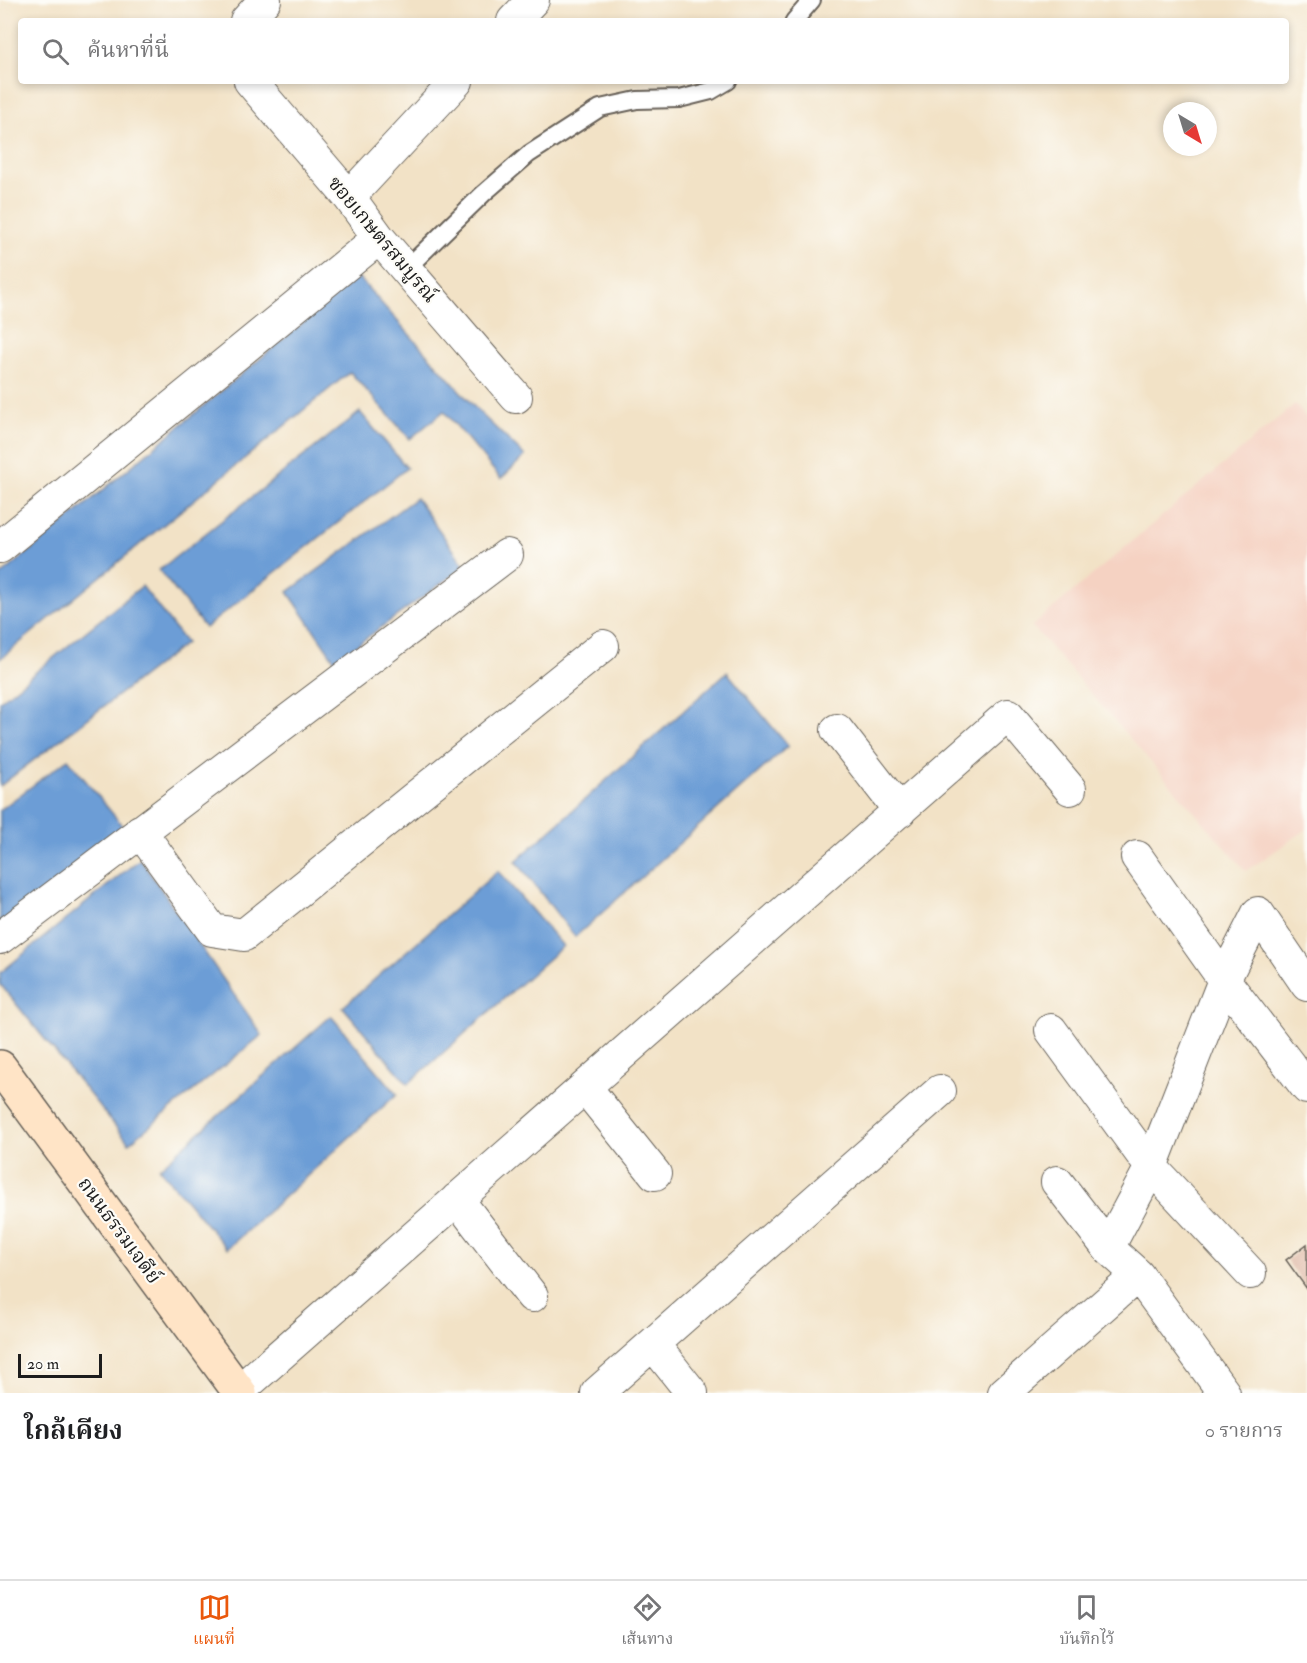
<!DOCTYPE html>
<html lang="th">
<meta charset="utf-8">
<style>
:root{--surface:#fff;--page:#f6f6f6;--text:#202124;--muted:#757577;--line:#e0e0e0;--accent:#ea580c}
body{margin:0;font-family:"IM FELL Double Pica","Noto Serif Thai",serif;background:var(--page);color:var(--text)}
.compass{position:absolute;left:1163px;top:102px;width:54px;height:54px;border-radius:50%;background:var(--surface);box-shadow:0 3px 9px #0003;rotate:142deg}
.scale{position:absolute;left:18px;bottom:15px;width:84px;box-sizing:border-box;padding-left:6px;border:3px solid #1c1c1c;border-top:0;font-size:16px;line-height:21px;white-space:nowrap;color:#1c1c1c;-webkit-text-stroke:4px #fdfcf7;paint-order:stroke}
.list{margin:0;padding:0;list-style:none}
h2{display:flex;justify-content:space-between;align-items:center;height:78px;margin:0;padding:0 24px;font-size:26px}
h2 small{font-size:20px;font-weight:400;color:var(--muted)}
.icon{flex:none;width:33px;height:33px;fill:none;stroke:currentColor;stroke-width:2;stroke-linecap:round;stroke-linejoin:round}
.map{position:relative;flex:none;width:1307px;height:1393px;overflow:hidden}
.search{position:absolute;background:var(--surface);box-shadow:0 3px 9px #0003;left:18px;right:18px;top:18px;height:66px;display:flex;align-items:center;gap:15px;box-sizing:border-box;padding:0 21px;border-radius:6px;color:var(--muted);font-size:22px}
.sheet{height:186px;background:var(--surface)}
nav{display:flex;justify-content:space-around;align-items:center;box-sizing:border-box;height:84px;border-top:2px solid var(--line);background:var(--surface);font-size:16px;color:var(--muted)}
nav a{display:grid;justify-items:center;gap:3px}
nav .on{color:var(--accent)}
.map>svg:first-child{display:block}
</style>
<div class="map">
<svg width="1307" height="1393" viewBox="0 0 1307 1393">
<rect width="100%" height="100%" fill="#fdfcf7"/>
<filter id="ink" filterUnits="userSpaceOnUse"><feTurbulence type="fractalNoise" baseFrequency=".0167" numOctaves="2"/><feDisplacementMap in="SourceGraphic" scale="12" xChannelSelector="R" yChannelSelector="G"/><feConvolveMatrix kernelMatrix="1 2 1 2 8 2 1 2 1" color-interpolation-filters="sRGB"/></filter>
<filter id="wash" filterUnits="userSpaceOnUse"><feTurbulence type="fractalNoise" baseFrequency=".008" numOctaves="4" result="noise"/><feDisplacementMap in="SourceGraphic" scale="24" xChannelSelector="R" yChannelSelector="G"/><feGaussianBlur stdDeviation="1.35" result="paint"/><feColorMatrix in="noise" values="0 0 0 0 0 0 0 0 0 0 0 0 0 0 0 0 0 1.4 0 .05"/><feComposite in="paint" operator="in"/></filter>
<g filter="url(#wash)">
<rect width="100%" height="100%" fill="#f2e2c6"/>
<!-- built -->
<path fill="#f5d2c2" d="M 1295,404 L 1307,419 L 1307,829 L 1246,871 L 1032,626 Z"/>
<!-- water -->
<path fill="#6c9dd6" stroke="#445c79" stroke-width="1.5" d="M 358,277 L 478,411 L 525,456 L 501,479 L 444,411 L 410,439 L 350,372 L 0,659 L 0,576 Z
M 360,412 L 407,468 L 205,628 L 159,570 Z
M 416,498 L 465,566 L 335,661 L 288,592 Z
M 142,586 L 186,643 L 0,786 L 0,701 Z
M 727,672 L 788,746 L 575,937 L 516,861 Z
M 68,759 L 126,830 L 0,924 L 0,810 Z
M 140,859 L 262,1035 L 129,1143 L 0,984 L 0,973 Z
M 498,871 L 563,946 L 408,1084 L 343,1007 Z
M 331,1016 L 397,1094 L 227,1249 L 159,1168 Z"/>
<g id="blocks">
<!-- building -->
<path fill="#d5a48e" d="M 1307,1244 L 1307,1289 L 1286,1260 Z"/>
</g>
</g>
<g filter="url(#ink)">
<use href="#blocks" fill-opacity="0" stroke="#676158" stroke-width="1.5"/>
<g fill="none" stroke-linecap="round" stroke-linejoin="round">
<!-- lane casing -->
<g stroke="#676158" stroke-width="20">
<path id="lane" d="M 794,21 L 812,0
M 407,268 L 483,194 L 529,154 L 600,108 L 637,100 L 679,99 L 711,91 L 728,81"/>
</g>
<!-- street casing -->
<g stroke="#676158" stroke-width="34">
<path id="street" d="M 246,21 L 265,0
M 513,21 L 533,0
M 250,81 L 349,197 L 379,238 L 516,397
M 349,197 L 457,81
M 0,547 L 379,238
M 837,730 L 900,811
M 140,831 L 212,930 L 244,935 L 603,646
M 1137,857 L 1224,980 L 1307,1088
M 0,938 L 507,555
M 1051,1030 L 1151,1167 L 1250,1273
M 585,1087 L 655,1174
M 457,1199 L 532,1296
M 1108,1248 L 1151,1167 L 1224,980 L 1258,913 L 1307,985
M 1138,1275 L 1224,1393
M 653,1344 L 692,1393
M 239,1391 L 1008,715 L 1070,789
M 597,1393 L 940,1091
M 1004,1393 L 1138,1275 L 1108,1248 L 1057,1182"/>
</g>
<!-- secondary casing -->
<g stroke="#676158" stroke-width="36">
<path id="secondary" d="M 0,1067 L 240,1393"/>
</g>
<!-- lane -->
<use href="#lane" stroke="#fff" stroke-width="16"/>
<!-- street -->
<use href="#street" stroke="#fff" stroke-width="32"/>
<!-- secondary -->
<use href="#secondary" stroke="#ffe4c6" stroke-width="33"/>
</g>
</g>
<g text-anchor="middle" stroke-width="4.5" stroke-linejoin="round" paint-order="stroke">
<!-- street labels -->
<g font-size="20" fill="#1c1c1c" stroke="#fdfcf7">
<text transform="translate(383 239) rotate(50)" y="7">ซอยเกษตรสมบูรณ์</text>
<text transform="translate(120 1230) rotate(54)" y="7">ถนนธรรมเจดีย์</text>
</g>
</g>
</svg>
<svg class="compass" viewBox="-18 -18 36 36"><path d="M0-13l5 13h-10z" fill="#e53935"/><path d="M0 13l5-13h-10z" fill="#757577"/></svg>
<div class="scale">20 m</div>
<div class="search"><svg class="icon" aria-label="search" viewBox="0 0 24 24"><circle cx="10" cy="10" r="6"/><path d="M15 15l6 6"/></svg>ค้นหาที่นี่</div>
</div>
<section class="sheet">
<h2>ใกล้เคียง<small>0 รายการ</small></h2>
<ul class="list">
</ul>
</section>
<nav>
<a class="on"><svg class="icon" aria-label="map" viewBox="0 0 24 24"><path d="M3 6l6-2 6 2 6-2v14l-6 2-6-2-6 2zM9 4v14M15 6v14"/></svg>แผนที่</a>
<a><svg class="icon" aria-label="directions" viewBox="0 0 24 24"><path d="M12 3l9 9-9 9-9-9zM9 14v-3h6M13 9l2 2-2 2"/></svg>เส้นทาง</a>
<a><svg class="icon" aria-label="saved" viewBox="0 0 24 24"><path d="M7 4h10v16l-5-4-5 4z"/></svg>บันทึกไว้</a>
</nav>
